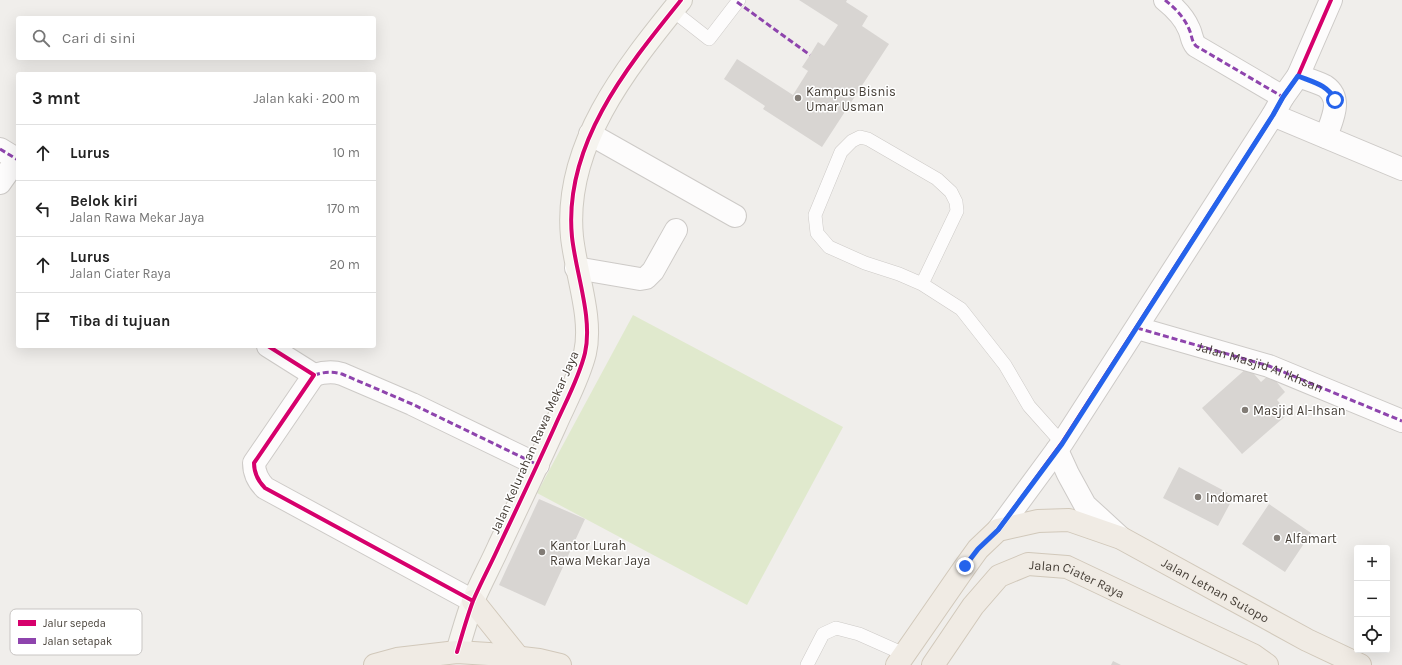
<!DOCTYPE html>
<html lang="id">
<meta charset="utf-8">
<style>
:root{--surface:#fff;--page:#f2f2f2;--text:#222;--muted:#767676;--line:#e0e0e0}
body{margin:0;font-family:Karla,sans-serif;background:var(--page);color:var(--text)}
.controls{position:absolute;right:12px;bottom:12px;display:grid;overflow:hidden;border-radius:4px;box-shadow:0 4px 16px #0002}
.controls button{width:36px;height:36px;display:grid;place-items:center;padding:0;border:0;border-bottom:1px solid var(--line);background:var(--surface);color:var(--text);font:20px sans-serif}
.stop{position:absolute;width:12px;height:12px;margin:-9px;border:3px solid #2563eb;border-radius:50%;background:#fff}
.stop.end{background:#2563eb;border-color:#fff;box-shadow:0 1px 4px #0008}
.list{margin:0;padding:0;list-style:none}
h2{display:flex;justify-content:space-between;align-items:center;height:52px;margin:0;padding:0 16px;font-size:17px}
h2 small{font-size:13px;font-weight:400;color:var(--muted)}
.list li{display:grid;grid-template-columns:26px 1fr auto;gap:12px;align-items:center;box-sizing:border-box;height:56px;padding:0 16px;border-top:1px solid var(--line)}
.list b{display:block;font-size:15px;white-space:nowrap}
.list p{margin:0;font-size:13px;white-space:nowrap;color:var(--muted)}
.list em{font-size:13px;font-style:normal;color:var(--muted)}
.icon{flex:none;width:22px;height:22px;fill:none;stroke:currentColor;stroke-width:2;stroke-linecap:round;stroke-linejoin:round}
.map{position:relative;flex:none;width:1402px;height:665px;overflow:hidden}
.search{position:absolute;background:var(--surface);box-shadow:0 4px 16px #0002;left:16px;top:16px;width:360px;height:44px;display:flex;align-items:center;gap:10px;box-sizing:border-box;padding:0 14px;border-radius:4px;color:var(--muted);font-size:15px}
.panel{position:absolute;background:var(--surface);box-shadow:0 4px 16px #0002;left:16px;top:72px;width:360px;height:276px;border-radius:4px}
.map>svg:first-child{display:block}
</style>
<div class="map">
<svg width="1402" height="665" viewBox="0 0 1402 665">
<rect width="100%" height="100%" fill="#f0eeeb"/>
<!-- green -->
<path fill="#e0e9cd" d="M 633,315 L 843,427 L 747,605 L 537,493 Z"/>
<!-- building -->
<path fill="#d8d5d2" d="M 799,0 L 847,0 L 846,2 L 868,16 L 862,26 L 889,44 L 822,147 L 763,109 L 765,106 L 724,79 L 737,59 L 793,95 L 808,71 L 802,67 L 810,55 L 818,42 L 824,46 L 838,25 Z
M 1248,367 L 1261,382 L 1270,374 L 1285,392 L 1277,400 L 1289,413 L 1242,454 L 1202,408 Z
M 1179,467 L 1234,496 L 1218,526 L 1163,498 Z
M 539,499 L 585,519 L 545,606 L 499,585 Z
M 1269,504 L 1311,533 L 1285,572 L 1242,544 Z
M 1113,661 L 1121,665 L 1111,665 Z"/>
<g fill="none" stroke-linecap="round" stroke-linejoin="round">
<!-- lane casing -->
<g stroke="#cdcac7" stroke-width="14">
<path id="lane" d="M 672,10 L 709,39 L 739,0
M 922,284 L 957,211 L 956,202 L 951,192 L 937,179 L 868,139 L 860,137 L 852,141 L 841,152 L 815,215 L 817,233 L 829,247 L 865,263 L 899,274 L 922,284 L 961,309 L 1005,365 L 1029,406 L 1062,443
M 807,665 L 823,634 L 836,628 L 859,634 L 904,654"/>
</g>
<!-- street casing -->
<g stroke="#cdcac7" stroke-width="24">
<g id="street">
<path d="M 1165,0 C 1175,8 1184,17 1189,29 C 1192,35 1191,40 1196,46 L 1283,97"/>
<path d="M 1298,76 C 1307,79 1317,82 1325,86 C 1344,99 1331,121 1326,137"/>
<path d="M 1273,115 L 1402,169"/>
<path d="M 590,134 L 735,216"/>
<path d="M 0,149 L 18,160"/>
<path d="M 0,183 L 17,159"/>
<path d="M 576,268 L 640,279 L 646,278 L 653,271 L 676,230"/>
<path id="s1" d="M 1137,328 L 1269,366 L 1402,421"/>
<path d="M 268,346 L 314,375 L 254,463 C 254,473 258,481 265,488 L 473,601"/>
<path d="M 314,375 C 324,372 332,371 342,374 L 412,404 L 538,465"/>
<path d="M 1057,450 L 1068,474 L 1085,505 L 1121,538"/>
<path d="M 998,530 L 1062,443 L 1273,115 L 1283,97 L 1298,76 L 1331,0"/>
</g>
</g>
<!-- secondary casing -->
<g stroke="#cecac2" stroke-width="24">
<path id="secondary" d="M 457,652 C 462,635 467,617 473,601 C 481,582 491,564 499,546 C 518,506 537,466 555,426 C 565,403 579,378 585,353 C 593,318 576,274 572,237 C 563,145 627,67 681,0"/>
</g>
<!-- primary casing -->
<g stroke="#d1c8ba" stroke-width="24">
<g id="primary">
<path d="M 473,601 L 518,657"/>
<path d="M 375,665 L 397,659 L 457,652 L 489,654 L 539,660 L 560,665"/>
<path id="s2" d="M 897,665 L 965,567 L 978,549 L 998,530 L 1038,521 L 1069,520 L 1121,538 L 1307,640 L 1360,665"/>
<path id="s3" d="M 933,665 L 973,606 L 999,576 L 1028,564 L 1067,567 L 1253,655 L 1267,665"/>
</g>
</g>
<!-- lane -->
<use href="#lane" stroke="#fdfcfc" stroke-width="13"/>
<!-- street -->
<use href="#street" stroke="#fdfcfc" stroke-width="22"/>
<!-- secondary -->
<use href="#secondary" stroke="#f6f4ef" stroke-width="22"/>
<!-- primary -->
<use href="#primary" stroke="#f0ebe4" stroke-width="22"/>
<!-- quiet -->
<path stroke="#8e44ad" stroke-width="3" stroke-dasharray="6 3" stroke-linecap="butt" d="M 1165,0 C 1175,8 1184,17 1189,29 C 1192,35 1191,40 1196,46 L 1283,97
M 737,2 L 810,55
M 0,149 L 18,160
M 1137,328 L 1269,366 L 1402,421
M 314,375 C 324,372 332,371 342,374 L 412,404 L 538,465"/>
<!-- cycleway casing -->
<g stroke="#fff" stroke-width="6">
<path id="cycleway" d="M 268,346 L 314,375 L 254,463 C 254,473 258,481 265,488 L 473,601
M 998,530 L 1062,443 L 1273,115 L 1283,97 L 1298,76 L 1331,0
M 457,652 C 462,635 467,617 473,601 C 481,582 491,564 499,546 C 518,506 537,466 555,426 C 565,403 579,378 585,353 C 593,318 576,274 572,237 C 563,145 627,67 681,0"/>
</g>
<!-- cycleway -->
<use href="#cycleway" stroke="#d6006c" stroke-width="4"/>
</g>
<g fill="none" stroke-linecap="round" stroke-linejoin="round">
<!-- route -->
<path stroke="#2563eb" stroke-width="5" d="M 965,566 L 978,549 L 998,530 L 1062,444 L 1273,115 L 1283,97 L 1298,76 C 1313,82 1328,85 1335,100"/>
</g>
<!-- markers -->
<g fill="#827c76" stroke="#fff" stroke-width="1.5">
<circle cx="798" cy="98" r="4"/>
<circle cx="1245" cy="410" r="4"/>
<circle cx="1198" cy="497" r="4"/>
<circle cx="1277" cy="538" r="4"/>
<circle cx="542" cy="552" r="4"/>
</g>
<g text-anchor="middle" stroke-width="3" stroke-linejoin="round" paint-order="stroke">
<!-- poi labels -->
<g font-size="13" fill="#463f37" stroke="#fff" text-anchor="start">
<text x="806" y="96">Kampus Bisnis<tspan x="806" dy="15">Umar Usman</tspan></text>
<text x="1253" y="415">Masjid Al-Ihsan</text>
<text x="1206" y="502">Indomaret</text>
<text x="1285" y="543">Alfamart</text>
<text x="550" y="550">Kantor Lurah<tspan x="550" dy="15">Rawa Mekar Jaya</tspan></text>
</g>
<!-- street labels -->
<g font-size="13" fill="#463f37" stroke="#fff">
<text dy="5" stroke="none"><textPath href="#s1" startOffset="129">Jalan Masjid Al Ikhsan</textPath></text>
<text transform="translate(534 442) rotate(-66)" y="5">Jalan Kelurahan Rawa Mekar Jaya</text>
<text dy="5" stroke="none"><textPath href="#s3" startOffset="194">Jalan Ciater Raya</textPath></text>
<text dy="5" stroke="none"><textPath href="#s2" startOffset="404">Jalan Letnan Sutopo</textPath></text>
</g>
</g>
<!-- legend -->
<rect x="10" y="609" width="132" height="46" rx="6" fill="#fff" stroke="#c8c5c3" stroke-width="1"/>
<rect x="18" y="620" width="18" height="6" fill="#d6006c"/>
<rect x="18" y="638" width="18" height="6" fill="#8e44ad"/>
<g font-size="11" fill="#463f37">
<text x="43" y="627">Jalur sepeda</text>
<text x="43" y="645">Jalan setapak</text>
</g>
</svg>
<div class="controls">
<button>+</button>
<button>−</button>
<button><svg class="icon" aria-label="locate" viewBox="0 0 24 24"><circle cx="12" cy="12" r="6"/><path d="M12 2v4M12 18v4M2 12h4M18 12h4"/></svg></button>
</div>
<div class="stop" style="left:1335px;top:100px"></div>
<div class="stop end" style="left:965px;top:566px"></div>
<div class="search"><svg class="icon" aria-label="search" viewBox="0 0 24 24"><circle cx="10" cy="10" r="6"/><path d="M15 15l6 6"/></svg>Cari di sini</div>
<section class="panel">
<h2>3 mnt<small>Jalan kaki · 200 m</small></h2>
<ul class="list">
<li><svg class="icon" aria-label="ahead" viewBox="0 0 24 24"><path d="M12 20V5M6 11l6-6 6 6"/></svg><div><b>Lurus</b></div><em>10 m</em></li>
<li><svg class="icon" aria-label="left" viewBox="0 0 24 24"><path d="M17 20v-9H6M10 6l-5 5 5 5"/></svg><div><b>Belok kiri</b><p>Jalan Rawa Mekar Jaya</p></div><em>170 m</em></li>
<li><svg class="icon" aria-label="ahead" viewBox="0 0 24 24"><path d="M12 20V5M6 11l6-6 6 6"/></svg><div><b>Lurus</b><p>Jalan Ciater Raya</p></div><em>20 m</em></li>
<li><svg class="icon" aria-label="arrive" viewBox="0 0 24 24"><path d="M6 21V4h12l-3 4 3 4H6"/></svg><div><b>Tiba di tujuan</b></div></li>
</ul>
</section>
</div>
